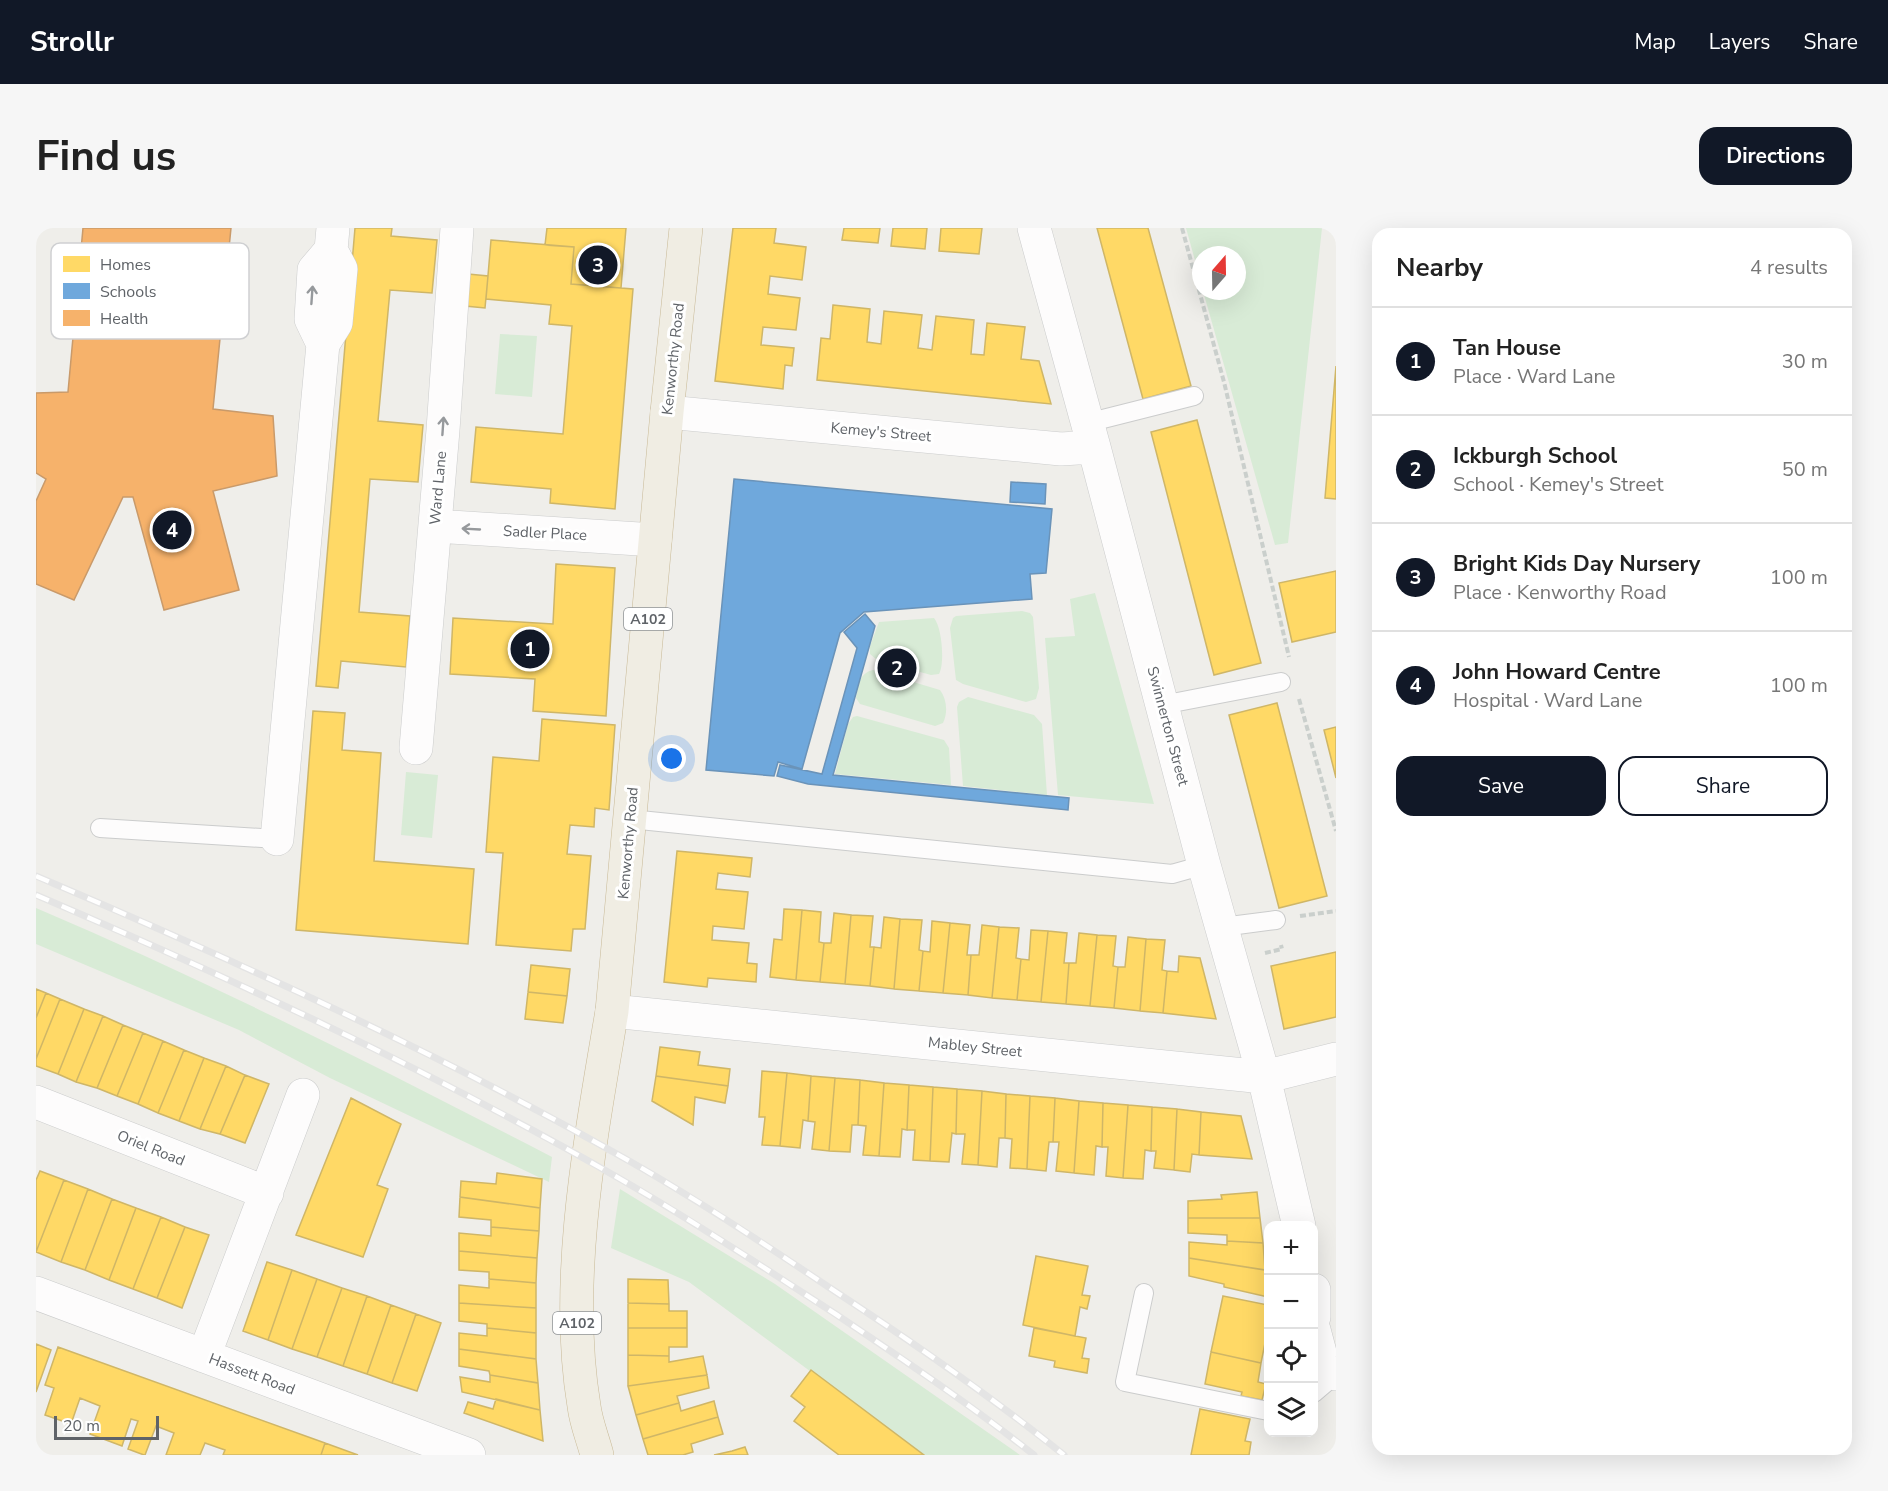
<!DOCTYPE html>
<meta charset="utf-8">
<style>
:root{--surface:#fff;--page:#f6f6f6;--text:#222;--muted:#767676;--line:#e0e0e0;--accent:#111827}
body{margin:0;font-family:"Nunito Sans",sans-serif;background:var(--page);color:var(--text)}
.controls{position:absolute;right:18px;bottom:18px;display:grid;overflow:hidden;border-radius:12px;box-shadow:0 6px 24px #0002}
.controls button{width:54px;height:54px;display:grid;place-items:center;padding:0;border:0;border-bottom:2px solid var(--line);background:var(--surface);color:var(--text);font:30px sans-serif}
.compass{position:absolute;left:1156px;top:18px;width:54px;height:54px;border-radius:50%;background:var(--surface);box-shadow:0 6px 24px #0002;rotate:20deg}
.scale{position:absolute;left:18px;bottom:15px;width:105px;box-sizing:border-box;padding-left:6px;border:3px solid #5f6368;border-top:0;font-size:16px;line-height:21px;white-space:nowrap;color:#5f6368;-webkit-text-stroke:4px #fff;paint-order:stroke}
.you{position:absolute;left:636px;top:531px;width:21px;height:21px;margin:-15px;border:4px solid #fff;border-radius:50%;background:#1a73e8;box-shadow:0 0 0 9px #1a73e833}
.badge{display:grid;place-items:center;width:39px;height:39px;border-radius:50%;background:var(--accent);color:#fff;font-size:20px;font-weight:700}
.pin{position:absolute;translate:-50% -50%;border:3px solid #fff;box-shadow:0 2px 6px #0006}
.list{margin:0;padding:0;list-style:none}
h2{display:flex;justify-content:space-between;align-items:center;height:78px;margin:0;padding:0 24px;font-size:26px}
h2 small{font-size:20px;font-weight:400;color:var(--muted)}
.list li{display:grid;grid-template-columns:39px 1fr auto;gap:18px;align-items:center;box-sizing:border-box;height:108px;padding:0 24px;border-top:2px solid var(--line)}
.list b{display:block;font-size:22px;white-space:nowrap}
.list p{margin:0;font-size:20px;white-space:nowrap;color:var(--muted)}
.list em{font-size:20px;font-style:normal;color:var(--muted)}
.actions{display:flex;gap:12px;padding:18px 24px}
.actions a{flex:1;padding:14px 0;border:2px solid var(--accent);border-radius:18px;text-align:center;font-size:21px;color:var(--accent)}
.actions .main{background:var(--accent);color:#fff}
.icon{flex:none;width:33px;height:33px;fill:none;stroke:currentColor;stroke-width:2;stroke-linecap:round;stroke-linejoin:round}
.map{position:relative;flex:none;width:1300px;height:1227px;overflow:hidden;border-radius:18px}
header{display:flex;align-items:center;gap:36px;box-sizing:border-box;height:84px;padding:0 30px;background:var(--accent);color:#fff}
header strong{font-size:28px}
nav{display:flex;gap:33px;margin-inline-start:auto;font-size:21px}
.intro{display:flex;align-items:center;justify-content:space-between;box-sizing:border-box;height:144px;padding:0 36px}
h1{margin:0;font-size:42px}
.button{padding:15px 27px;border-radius:18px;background:var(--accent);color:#fff;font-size:21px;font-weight:700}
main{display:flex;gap:36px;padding:0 36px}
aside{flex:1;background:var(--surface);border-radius:18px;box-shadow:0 6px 24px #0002}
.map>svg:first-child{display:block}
</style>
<header>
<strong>Strollr</strong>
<nav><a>Map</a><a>Layers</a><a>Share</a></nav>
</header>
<div class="intro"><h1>Find us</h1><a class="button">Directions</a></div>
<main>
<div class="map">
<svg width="1300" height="1227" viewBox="0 0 1300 1227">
<rect width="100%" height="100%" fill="#efeeea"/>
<!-- green -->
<path fill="#d8ebd6" d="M 1150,0 L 1286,0 L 1252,315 L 1239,317 L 1167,63 L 1201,63 L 1201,27 L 1165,27 L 1165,54 Z
M 464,106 L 501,108 L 496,169 L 459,166 Z
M 1059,365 L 1118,576 L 1022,567 L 1009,410 L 1039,408 L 1034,371 Z
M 986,383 L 994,385 L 997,389 L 1003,460 L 1000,471 L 990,474 L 927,456 L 920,452 L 914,400 L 917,390 L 920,388 Z
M 898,390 C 906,399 909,436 903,446 L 895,447 L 841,432 L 834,426 L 834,418 L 843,394 Z
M 837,442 L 904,462 C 911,471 912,485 907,495 L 899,498 L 824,476 L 820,470 C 822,458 823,445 837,442 Z
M 932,469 L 998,487 L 1006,496 L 1011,567 L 927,558 L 921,479 L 923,474 Z
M 821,488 L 908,512 L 913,520 L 915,557 L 799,546 L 812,496 L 817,489 Z
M 370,544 L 402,547 L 396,610 L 365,607 Z
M 0,680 C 176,755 346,841 516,929 L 513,954 L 294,850 L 203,802 L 0,716 Z
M 584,961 L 739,1056 L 984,1227 L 888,1227 L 653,1054 L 575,1020 Z"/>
<!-- homes -->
<path fill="#ffd966" stroke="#cfb667" stroke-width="1.5" d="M 319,0 L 356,0 L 355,8 L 401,12 L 396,65 L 354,62 L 342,193 L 387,197 L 382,254 L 334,251 L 323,384 L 374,388 L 370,439 L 305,433 L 302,460 L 280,458 Z
M 511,0 L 590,0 L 585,60 L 535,56 L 538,19 L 509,17 Z
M 697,0 L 740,0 L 738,15 L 770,19 L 766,52 L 734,48 L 732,66 L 764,70 L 760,102 L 727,99 L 725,117 L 758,120 L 756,138 L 749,137 L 747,161 L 679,153 Z
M 808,0 L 844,0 L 842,15 L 806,12 Z
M 857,0 L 891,0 L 889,21 L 855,18 Z
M 905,0 L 946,0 L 943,26 L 903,23 Z
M 1061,0 L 1112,0 L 1155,158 L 1107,171 Z
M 455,12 L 538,19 L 535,56 L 597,61 L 579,281 L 514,275 L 515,261 L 435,254 L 440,199 L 527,206 L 536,98 L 513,96 L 515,77 L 450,71 Z
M 432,46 L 452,48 L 449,80 L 429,78 Z
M 797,77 L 834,81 L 831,114 L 845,116 L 848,83 L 886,87 L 882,120 L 896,122 L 900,88 L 938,92 L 935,126 L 948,127 L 951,95 L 989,99 L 985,131 L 1003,133 L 1015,176 L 781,152 L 785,110 L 794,111 Z
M 1300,138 L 1300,271 L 1289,270 Z
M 1161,192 L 1225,435 L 1178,447 L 1115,204 Z
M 520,336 L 579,340 L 570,488 L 497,483 L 499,451 L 414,446 L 417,390 L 517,396 Z
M 1300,343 L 1300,404 L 1256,414 L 1243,355 Z
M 1241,475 L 1291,668 L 1243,680 L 1193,487 Z
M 277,483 L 309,485 L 306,522 L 345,525 L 338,633 L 438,641 L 432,716 L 260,702 Z
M 506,491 L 579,497 L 573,582 L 559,580 L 558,599 L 534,597 L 531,626 L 555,628 L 549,701 L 537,701 L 535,723 L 460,717 L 467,625 L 450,624 L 457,529 L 503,533 Z
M 1300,499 L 1300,550 L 1288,502 Z
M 641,623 L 716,630 L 714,649 L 682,645 L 680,661 L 712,664 L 708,701 L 677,698 L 676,712 L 713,715 L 711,735 L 721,736 L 720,754 L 672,750 L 671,759 L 628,754 Z
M 748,681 L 766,682 L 760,752 L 734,749 L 738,711 L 746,712 Z
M 766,682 L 785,684 L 783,714 L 788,715 L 784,754 L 760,752 Z
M 798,685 L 815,687 L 809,756 L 784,754 L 788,715 L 795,715 Z
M 815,687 L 837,688 L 834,719 L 838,719 L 834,758 L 809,756 Z
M 848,689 L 864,691 L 858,761 L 834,758 L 838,719 L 845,720 Z
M 864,691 L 886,692 L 883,722 L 887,723 L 883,763 L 858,761 Z
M 896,693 L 914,695 L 907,765 L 883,763 L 887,723 L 894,724 Z
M 914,695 L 934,697 L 931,727 L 935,727 L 932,767 L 907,765 Z
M 946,697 L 963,699 L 956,770 L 932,767 L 935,727 L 943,727 Z
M 963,699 L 983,700 L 980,730 L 985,731 L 981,772 L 956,770 Z
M 995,702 L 1012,703 L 1005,774 L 981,772 L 985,731 L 993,732 Z
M 1012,703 L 1031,705 L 1028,735 L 1033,735 L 1030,776 L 1005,774 Z
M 1043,705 L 1061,707 L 1054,778 L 1030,776 L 1033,735 L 1040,735 Z
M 1061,707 L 1080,708 L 1077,738 L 1082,739 L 1078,780 L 1054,778 Z
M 1092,709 L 1110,711 L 1104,783 L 1078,780 L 1082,739 L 1089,739 Z
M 1110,711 L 1129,712 L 1126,742 L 1131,743 L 1127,785 L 1104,783 Z
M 1300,724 L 1300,789 L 1248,801 L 1235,738 Z
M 1143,728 L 1164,730 L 1180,791 L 1127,785 L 1131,743 L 1142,744 Z
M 495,737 L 534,741 L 531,768 L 492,764 Z
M 0,761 L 10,765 L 0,790 Z
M 492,764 L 531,768 L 527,795 L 489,791 Z
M 10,765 L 24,771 L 0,831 L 0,790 Z
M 24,771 L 48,781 L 22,846 L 0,838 L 0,831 Z
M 48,781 L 67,788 L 40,854 L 22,846 Z
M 67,788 L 87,797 L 61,860 L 40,854 Z
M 87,797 L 107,805 L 81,868 L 61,860 Z
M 107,805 L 127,813 L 102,876 L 81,868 Z
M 127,813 L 148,822 L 122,885 L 102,876 Z
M 624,819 L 664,824 L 662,837 L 694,841 L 692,858 L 620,848 Z
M 148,822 L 168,830 L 143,893 L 122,885 Z
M 168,830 L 190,838 L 164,901 L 143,893 Z
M 190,838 L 209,847 L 184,906 L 164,901 Z
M 726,843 L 751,845 L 744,918 L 726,917 L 729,889 L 723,889 Z
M 751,845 L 775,848 L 772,893 L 767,892 L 764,920 L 744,918 Z
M 209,847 L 233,856 L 209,915 L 184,906 Z
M 620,848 L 692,858 L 689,875 L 659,869 L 657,897 L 616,873 Z
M 775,848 L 799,850 L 793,923 L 776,921 L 779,894 L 772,893 Z
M 799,850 L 824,852 L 822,897 L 816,897 L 814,924 L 793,923 Z
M 824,852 L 848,855 L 843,928 L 827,927 L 830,898 L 822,897 Z
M 848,855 L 873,857 L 871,902 L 866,901 L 864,929 L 843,928 Z
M 873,857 L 897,859 L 894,933 L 877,932 L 879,902 L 871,902 Z
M 897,859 L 921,861 L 920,906 L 916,905 L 913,934 L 894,933 Z
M 921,861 L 946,863 L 942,937 L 926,936 L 929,906 L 920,906 Z
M 946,863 L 970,866 L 969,910 L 963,910 L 961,939 L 942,937 Z
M 970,866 L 994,868 L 991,941 L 974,940 L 976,911 L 969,910 Z
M 994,868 L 1019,870 L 1017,914 L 1013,914 L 1010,943 L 991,941 Z
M 315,870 L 365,896 L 341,957 L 352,961 L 327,1029 L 260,1007 Z
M 1019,870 L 1043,873 L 1038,945 L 1020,943 L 1023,914 L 1017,914 Z
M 1043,873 L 1067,875 L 1066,919 L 1060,918 L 1058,947 L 1038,945 Z
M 1067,875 L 1092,877 L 1087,950 L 1070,948 L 1072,919 L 1066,919 Z
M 1092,877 L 1116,879 L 1115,923 L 1109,922 L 1107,951 L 1087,950 Z
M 1116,879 L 1141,881 L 1138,942 L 1118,940 L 1120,923 L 1115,923 Z
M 1141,881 L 1165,884 L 1163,927 L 1156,926 L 1154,944 L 1138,942 Z
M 1165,884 L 1205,888 L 1216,931 L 1163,927 Z
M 4,943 L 28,952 L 0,1024 L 0,952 Z
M 461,945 L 506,951 L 504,980 L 424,969 L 425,953 L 460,956 Z
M 28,952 L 52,961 L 25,1034 L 0,1024 Z
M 52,961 L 76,971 L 49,1042 L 25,1034 Z
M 1221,964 L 1224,990 L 1152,990 L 1152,973 L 1186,971 L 1185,967 Z
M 424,969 L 504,980 L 503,1003 L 455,999 L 455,992 L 423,989 Z
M 76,971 L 100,980 L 73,1052 L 49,1042 Z
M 100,980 L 125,989 L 97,1061 L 73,1052 Z
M 125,989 L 149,999 L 121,1070 L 97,1061 Z
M 1152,990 L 1224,990 L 1227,1015 L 1191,1013 L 1191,1007 L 1152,1005 Z
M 149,999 L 173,1007 L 146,1080 L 121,1070 Z
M 455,999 L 503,1003 L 501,1030 L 423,1023 L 423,1005 L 455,1008 Z
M 1191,1013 L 1227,1015 L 1229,1042 L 1153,1030 L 1153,1014 L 1191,1017 Z
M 423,1023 L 501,1030 L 500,1055 L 453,1051 L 453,1044 L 423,1042 Z
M 1000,1028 L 1052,1038 L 1046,1067 L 1054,1068 L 1051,1081 L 1044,1079 L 1039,1108 L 987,1097 Z
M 1153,1030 L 1229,1042 L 1232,1069 L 1188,1059 L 1188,1056 L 1153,1048 Z
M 231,1034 L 256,1042 L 232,1112 L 207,1103 Z
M 256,1042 L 281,1051 L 256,1121 L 232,1112 Z
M 281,1051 L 306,1060 L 281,1129 L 256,1121 Z
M 453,1051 L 500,1055 L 500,1080 L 423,1075 L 423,1057 L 453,1060 Z
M 592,1051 L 632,1052 L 633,1076 L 592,1075 Z
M 306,1060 L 331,1068 L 307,1138 L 281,1129 Z
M 331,1068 L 355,1077 L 331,1146 L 307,1138 Z
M 1187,1068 L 1232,1077 L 1232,1116 L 1229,1115 L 1225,1135 L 1175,1124 Z
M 423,1075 L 500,1080 L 500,1105 L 451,1100 L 451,1096 L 423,1093 Z
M 592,1075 L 633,1076 L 633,1083 L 651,1083 L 651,1100 L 592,1100 Z
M 355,1077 L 380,1086 L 356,1155 L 331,1146 Z
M 380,1086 L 405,1095 L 381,1163 L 356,1155 Z
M 451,1100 L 500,1105 L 500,1131 L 423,1121 L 423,1105 L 451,1108 Z
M 592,1100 L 651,1100 L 651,1119 L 633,1119 L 633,1128 L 592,1127 Z
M 998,1100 L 1050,1110 L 1046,1130 L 1053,1131 L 1051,1145 L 1018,1139 L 1019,1133 L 993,1128 Z
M 0,1116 L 15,1122 L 0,1164 Z
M 22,1119 L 289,1215 L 285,1227 L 187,1227 L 189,1222 L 169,1215 L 164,1227 L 130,1227 L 138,1205 L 120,1198 L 109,1227 L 108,1227 L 92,1221 L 102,1193 L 95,1191 L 86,1218 L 54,1206 L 64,1178 L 44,1170 L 35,1196 L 9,1187 L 18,1160 L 9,1157 Z
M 423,1121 L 500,1131 L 502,1155 L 454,1147 L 453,1143 L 423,1138 Z
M 1175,1124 L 1225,1135 L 1222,1154 L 1230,1156 L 1226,1172 L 1205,1168 L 1206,1164 L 1169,1156 Z
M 592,1127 L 633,1128 L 633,1134 L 667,1128 L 671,1147 L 592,1158 Z
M 775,1142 L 888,1227 L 803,1227 L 758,1193 L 769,1179 L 755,1168 Z
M 454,1147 L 502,1155 L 504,1182 L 426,1164 L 424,1149 L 454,1154 Z
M 671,1147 L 673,1160 L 641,1168 L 643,1175 L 600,1187 L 592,1158 Z
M 460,1171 L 504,1182 L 507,1213 L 428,1185 L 432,1174 L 457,1181 Z
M 678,1173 L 682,1189 L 607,1211 L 600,1187 L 643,1175 L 645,1183 Z
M 1164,1181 L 1214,1191 L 1209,1213 L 1215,1214 L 1213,1227 L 1155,1227 Z
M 682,1189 L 687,1206 L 655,1216 L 657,1224 L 647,1227 L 612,1227 L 607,1211 Z
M 289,1215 L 322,1227 L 285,1227 Z
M 709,1219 L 712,1227 L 678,1227 L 696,1223 Z"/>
<!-- schools -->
<path fill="#6fa8dc" stroke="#6a93b9" stroke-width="1.5" d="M 698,251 L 1016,281 L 1010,345 L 994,346 L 996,371 L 828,384 L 804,405 L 766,541 L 742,534 L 738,548 L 670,542 Z
M 975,254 L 1010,256 L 1009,276 L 974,274 Z
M 829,386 L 839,398 L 797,547 L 1033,570 L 1032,582 L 772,556 L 741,548 L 744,537 L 786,546 L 821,420 L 808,404 Z"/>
<!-- health -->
<path fill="#f6b26b" stroke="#c99a6a" stroke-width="1.5" d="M 47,0 L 195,0 L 177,181 L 237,188 L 241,248 L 177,263 L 203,362 L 128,382 L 97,269 L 87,269 L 38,372 L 0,356 L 0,273 L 10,251 L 0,245 L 0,165 L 32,164 Z"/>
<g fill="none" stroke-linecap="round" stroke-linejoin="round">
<!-- lane casing -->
<g stroke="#cbcccc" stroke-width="20">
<path id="lane" d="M 1051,195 L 1158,168
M 1126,477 L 1245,454
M 594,591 L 1136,646 L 1168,637
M 64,600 L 241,611
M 1186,699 L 1240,692
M 1108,1065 L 1089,1154 L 1232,1183
M 1278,1165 L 1300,1146"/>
</g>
<!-- street casing -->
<g stroke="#cbcccc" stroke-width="34">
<path id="street" d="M 998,0 L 1058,219 L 1168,637 L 1228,849 L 1263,998
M 287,116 L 275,91 L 278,42 L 295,22
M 631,184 L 1025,221 L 1058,219
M 399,298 L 619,312
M 380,520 L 407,202 L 421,0
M 241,611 L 287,116 L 300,95 L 305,41 L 295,22 L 297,0
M 576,783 L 1228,849 L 1300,831
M 0,874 L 231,965
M 1278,1062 L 1278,1089
M 0,1065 L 433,1227
M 1278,1102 L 1286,1132 L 1300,1146
M 168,1128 L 267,867"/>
</g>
<!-- highway casing -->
<g stroke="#c8b996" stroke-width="34">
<path id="highway" d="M 561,1227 C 557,1211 550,1195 548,1178 C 527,1051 555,908 576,783 L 631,184 L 650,0"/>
</g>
<!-- path -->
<path stroke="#cacfcc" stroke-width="4" stroke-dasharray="6 3" stroke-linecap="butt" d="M 1146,0 L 1188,154 L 1253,429
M 1263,471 L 1300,603
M 1264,688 L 1300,683
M 1229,725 L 1246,721 L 1245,717"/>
<!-- lane -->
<use href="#lane" stroke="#fdfcfc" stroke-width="18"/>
<!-- street -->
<use href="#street" stroke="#fdfcfc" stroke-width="33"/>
<!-- highway -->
<use href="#highway" stroke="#f0ede3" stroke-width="33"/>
<!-- rail casing -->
<g stroke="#e4e4e4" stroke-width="7">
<path id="rail" d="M 0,648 C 202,734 404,825 595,934 C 662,972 727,1015 791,1058 C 872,1111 952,1166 1028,1227
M 0,667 C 199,752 398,844 586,952 C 659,994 730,1041 801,1087 C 868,1132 935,1177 998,1227"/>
</g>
<!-- rail -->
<use href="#rail" stroke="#fff" stroke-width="4.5" stroke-dasharray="14" stroke-linecap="butt"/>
</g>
<!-- one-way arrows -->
<defs><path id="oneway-shaft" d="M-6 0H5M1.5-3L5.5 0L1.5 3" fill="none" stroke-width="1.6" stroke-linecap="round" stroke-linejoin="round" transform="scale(1.5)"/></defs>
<g stroke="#96999c">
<use href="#oneway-shaft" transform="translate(276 67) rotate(-86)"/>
<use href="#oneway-shaft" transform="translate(407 198) rotate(-86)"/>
<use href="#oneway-shaft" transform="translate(435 301) rotate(-177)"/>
</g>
<g text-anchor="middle" stroke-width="6" stroke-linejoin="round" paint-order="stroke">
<!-- shield labels -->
<g fill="#fff" stroke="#8f9295" stroke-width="1.5">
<rect x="588" y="380" width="48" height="22" rx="4.5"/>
<rect x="517" y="1084" width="48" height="22" rx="4.5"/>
</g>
<g font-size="14" font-weight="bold" fill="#5f6368">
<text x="612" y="396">A102</text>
<text x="541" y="1100">A102</text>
</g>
<!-- street labels -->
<g font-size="15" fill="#5f6368" stroke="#fff">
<text transform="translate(637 131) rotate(-84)" y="5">Kenworthy Road</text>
<text transform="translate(845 204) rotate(5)" y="5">Kemey's Street</text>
<text transform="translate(402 260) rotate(-85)" y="5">Ward Lane</text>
<text transform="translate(509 305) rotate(3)" y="5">Sadler Place</text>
<text transform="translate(1132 498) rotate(75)" y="5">Swinnerton Street</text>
<text transform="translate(592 615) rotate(-85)" y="5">Kenworthy Road</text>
<text transform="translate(939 819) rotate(6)" y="5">Mabley Street</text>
<text transform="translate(115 920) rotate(22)" y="5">Oriel Road</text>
<text transform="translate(216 1146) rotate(21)" y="5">Hassett Road</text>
</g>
</g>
<!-- legend -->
<rect x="15" y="15" width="198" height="96" rx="9" fill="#fff" stroke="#cfd0d2" stroke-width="1.5"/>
<rect x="27" y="28" width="27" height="16" fill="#ffd966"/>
<rect x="27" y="55" width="27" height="16" fill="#6fa8dc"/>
<rect x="27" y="82" width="27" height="16" fill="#f6b26b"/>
<g font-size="16" fill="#5f6368">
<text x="64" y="42">Homes</text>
<text x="64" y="69">Schools</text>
<text x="64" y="96">Health</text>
</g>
</svg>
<div class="controls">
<button>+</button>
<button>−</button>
<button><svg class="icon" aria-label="locate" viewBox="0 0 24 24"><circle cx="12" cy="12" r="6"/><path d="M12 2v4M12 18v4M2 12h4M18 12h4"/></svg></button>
<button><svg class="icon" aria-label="layers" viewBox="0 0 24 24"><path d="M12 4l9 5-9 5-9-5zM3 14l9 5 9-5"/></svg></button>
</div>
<svg class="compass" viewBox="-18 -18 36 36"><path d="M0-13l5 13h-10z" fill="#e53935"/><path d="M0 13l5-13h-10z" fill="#767676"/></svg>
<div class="scale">20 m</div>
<div class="you"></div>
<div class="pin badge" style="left:494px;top:421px">1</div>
<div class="pin badge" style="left:861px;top:440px">2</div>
<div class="pin badge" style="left:562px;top:37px">3</div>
<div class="pin badge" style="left:136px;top:302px">4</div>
</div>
<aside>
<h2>Nearby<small>4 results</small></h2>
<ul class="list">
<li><span class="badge">1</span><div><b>Tan House</b><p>Place · Ward Lane</p></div><em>30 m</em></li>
<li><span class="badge">2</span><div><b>Ickburgh School</b><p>School · Kemey's Street</p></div><em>50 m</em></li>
<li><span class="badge">3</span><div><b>Bright Kids Day Nursery</b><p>Place · Kenworthy Road</p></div><em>100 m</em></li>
<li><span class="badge">4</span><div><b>John Howard Centre</b><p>Hospital · Ward Lane</p></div><em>100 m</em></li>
</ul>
<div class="actions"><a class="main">Save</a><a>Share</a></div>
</aside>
</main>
